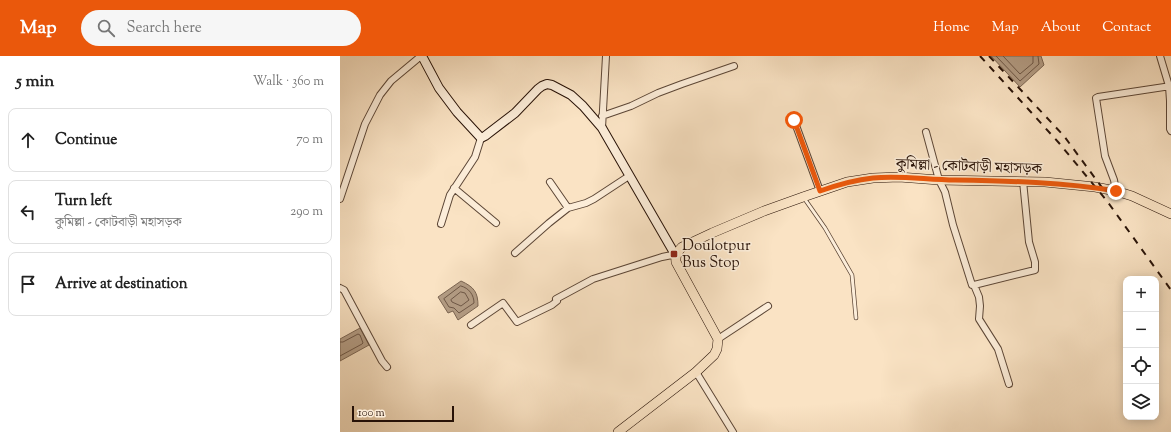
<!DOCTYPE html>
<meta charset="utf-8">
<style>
:root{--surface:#fff;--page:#f6f6f6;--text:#222;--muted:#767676;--line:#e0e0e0;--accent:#ea580c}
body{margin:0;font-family:"Sorts Mill Goudy","Noto Serif Bengali",serif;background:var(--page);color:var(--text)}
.controls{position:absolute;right:12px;bottom:12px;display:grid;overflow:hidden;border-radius:8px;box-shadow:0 2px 10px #0003}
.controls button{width:36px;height:36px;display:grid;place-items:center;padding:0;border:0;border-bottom:1px solid var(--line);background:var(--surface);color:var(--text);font:20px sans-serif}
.scale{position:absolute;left:12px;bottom:10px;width:102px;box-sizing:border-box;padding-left:4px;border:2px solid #281207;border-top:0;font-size:11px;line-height:14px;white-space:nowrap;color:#281207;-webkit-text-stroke:3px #fcedd9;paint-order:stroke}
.stop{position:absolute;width:12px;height:12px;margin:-9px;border:3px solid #ea580c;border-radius:50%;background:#fff}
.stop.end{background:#ea580c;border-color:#fff;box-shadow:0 1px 4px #0008}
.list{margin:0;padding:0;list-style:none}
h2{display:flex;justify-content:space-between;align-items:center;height:52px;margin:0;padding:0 16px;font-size:17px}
h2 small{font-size:13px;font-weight:400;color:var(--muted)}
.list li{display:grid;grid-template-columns:26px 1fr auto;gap:12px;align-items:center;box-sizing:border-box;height:64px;margin:0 8px 8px;padding:0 8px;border:1px solid var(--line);border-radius:8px}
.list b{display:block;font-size:15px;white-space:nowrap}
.list p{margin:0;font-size:13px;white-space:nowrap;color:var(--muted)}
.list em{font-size:13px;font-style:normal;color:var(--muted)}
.icon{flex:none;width:22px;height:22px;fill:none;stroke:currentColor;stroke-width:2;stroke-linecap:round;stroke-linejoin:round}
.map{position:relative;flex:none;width:831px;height:376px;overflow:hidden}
header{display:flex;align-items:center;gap:24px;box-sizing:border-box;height:56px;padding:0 20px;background:var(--accent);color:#fff}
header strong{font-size:19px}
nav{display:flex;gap:22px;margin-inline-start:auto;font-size:14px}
.search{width:280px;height:36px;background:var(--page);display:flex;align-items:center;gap:10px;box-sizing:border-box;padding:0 14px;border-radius:22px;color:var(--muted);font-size:15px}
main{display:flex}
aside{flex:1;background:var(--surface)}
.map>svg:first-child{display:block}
</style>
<header>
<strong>Map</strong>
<div class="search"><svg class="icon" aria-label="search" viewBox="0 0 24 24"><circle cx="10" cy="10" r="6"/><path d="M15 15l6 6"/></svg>Search here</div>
<nav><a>Home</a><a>Map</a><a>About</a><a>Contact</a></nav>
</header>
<main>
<aside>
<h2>5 min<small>Walk · 360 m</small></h2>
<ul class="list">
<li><svg class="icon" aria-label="ahead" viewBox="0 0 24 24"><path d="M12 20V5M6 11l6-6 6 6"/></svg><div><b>Continue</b></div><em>70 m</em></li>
<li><svg class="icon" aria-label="left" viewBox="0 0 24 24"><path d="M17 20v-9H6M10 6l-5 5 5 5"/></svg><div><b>Turn left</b><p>কুমিল্লা - কোটবাড়ী মহাসড়ক</p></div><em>290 m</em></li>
<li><svg class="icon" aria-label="arrive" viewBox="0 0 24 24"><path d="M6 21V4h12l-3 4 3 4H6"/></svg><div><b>Arrive at destination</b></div></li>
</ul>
</aside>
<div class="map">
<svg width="831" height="376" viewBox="0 0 831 376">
<rect width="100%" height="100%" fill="#fae3c4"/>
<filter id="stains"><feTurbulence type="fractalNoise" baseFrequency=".005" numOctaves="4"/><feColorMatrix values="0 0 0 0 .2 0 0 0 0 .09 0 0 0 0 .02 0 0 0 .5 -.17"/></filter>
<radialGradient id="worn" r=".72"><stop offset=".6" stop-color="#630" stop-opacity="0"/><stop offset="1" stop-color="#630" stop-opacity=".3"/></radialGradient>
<!-- water -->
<path fill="#b39c84" stroke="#7b6552" d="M 651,0 L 701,0 L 704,9 L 680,31 Z
M 121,225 C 134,231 138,236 138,250 L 118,264 L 113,255 L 108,257 L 98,241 Z
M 20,272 L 29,289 L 0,305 L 0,283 Z"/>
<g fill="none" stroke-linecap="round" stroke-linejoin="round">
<!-- shore -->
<path stroke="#6e5746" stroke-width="1" d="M 656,0 L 680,25 L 699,8 L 698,0
M 663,0 L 680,18 L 693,7 L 693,0
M 121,230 C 129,232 134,239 134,247 L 119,257 L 114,252 L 109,251 L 104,243 Z
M 121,236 L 125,237 L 129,244 L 121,250 L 112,246 L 111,244 Z
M 0,286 L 3,286 L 18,278 L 20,279 L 23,287 L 22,288 L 0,300"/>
<!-- lane casing -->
<g stroke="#5c4636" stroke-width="4.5">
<path id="lane" d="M 464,142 L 485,172 L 512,219 L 516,262"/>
</g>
<!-- street casing -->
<g stroke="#5c4636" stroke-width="8">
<path id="street" d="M 820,0 L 829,30 L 830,45 L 830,73 L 831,75
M 262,60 L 291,50 L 318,37 L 342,28 L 394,10
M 454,64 L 480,135
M 262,72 L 266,0
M 586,76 L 599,124 L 605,136 L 613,169 L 632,229 L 634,229 L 695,214 L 695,206 L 689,186 L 683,125
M 210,126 L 228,152
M 114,132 L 156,167
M 776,135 L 774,124 L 765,100 L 756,42 L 758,41 L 831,30
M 0,143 L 25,68 L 40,39 L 51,25 L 81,0
M 101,168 L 110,139 L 135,101 L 141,82
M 175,197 L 209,167 L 228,152 L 246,147 L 254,143 L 289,120
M 634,229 L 639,241 L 640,250 L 639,263 L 658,293 L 669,328
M 0,232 L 4,234 L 42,305 L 47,311
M 131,269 L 163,247 L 177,266 L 212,249 L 217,245 L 216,243 L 253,223 L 322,201 L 337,198
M 378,283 L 428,250
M 356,316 L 393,376"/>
</g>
<!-- secondary casing -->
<g stroke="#281207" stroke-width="10">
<path id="secondary" d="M 82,0 L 99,32 L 117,56 L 141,82 L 145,80 L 175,57 L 198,33 L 202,30 L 207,28 L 212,29 L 231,39 L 243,50 L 262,72 L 333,195 L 337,198"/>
</g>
<!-- primary casing -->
<g stroke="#281207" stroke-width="10">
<path id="primary" d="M 278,376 L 356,316 L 374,299 L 377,293 L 378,283 L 336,206 C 335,200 337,196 342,191 L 372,177 L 424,155 L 463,141 L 507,126 L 533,122 L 559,121 L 599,124 L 705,126 L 755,131 L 776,135 L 792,140 L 831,158"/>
</g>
<!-- lane -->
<use href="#lane" stroke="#fcedd9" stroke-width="3"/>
<!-- street -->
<use href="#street" stroke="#fcedd9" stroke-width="6"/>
<!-- secondary -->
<use href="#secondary" stroke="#fcedd9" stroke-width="8"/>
<!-- primary -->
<use href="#primary" stroke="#fae3c4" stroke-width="9"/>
<!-- rail -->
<path stroke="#281207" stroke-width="2" stroke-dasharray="7 7" stroke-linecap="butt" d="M 640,0 L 719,87 L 767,145 L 831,234
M 649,0 L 724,80 L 766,137"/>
</g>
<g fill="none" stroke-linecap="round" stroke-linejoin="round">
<!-- route -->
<path stroke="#ea580c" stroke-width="5" d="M 454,64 L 480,135 C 497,129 514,124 533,122 C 560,119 588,124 615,124 C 669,125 723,126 776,135"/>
</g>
<!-- markers -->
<rect fill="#8f2418" stroke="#fcedd9" stroke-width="1.5" x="330" y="194" width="8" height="8" rx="2"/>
<g text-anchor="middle" stroke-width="3" stroke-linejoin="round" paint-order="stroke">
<!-- street labels -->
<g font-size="15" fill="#281207" stroke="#fcedd9">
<text transform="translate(629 110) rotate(2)" y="5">কুমিল্লা - কোটবাড়ী মহাসড়ক</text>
</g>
<!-- poi labels -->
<g font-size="15" fill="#281207" stroke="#fcedd9" text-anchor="start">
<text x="342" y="194">Doulotpur<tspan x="342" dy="17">Bus Stop</tspan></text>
</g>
</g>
<rect width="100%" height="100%" filter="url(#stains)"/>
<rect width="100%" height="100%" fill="url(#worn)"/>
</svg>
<div class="controls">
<button>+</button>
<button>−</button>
<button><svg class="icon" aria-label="locate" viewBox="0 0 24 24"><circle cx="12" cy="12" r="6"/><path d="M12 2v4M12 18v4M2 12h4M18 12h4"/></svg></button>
<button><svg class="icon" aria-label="layers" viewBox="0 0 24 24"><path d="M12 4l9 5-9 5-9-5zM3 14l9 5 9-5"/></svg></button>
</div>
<div class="scale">100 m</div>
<div class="stop" style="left:454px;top:64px"></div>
<div class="stop end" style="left:776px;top:135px"></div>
</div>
</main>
